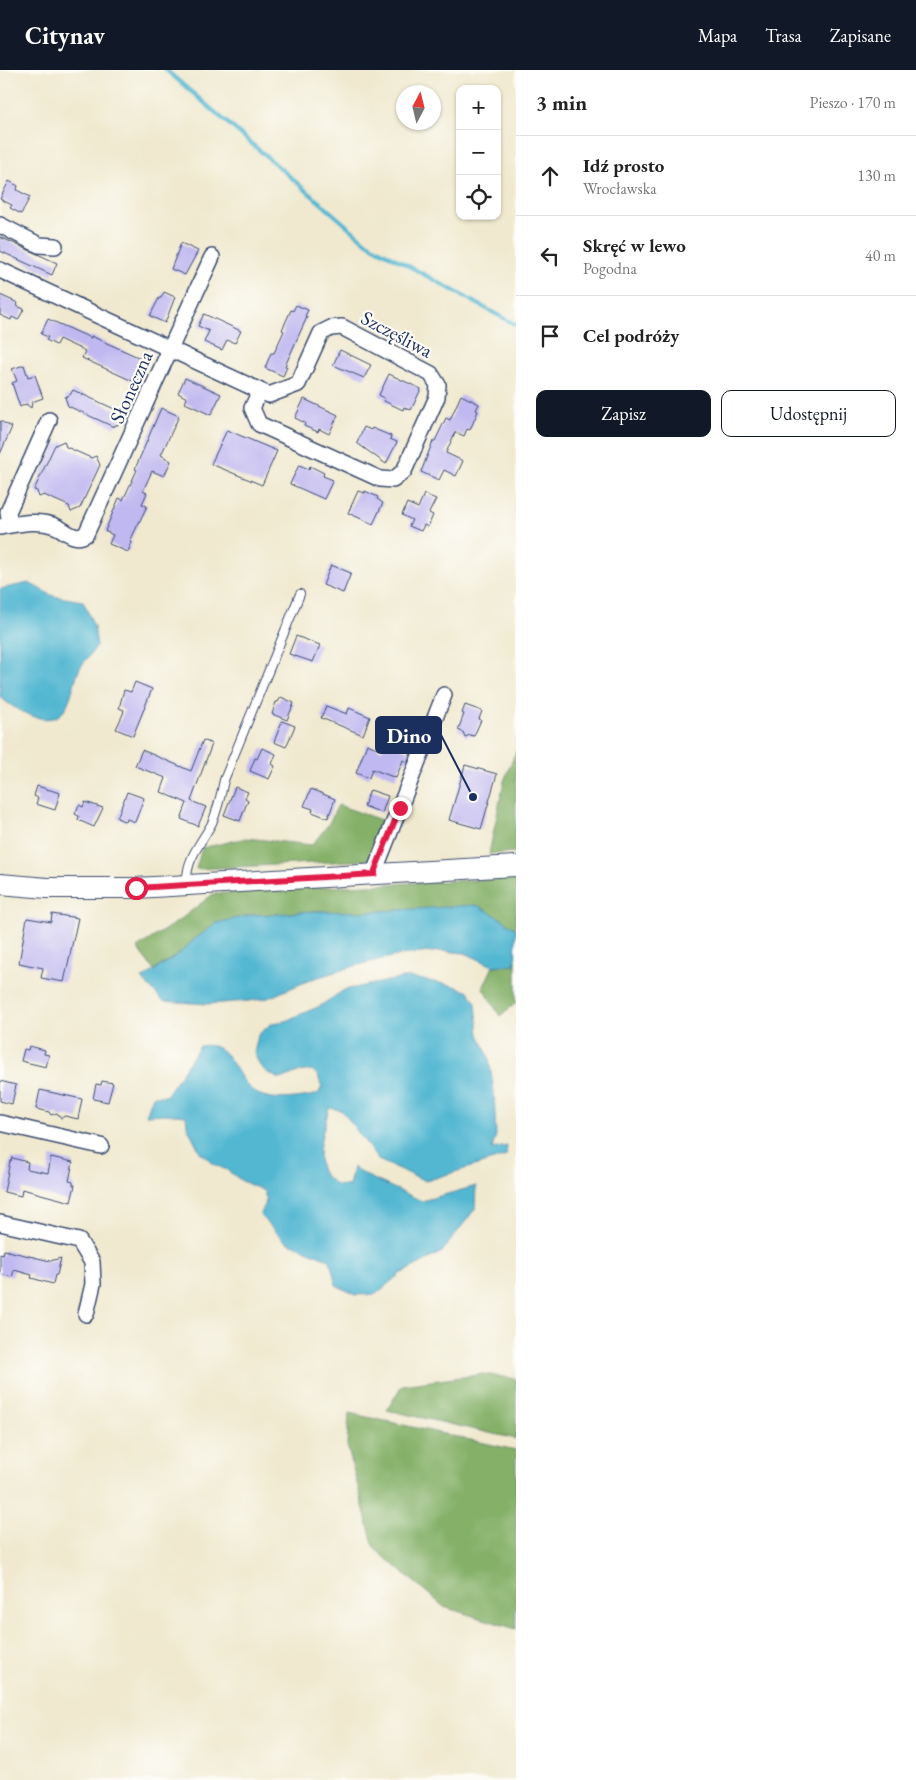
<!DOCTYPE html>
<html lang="pl">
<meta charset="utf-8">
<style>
:root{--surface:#fff;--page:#f2f2f2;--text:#222;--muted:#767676;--line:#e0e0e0;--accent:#111827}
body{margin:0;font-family:"EB Garamond",serif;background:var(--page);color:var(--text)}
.controls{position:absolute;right:15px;top:15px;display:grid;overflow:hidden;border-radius:10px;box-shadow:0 1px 4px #0004}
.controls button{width:45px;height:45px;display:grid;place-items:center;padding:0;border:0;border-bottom:1px solid var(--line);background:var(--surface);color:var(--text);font:25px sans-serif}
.compass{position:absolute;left:396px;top:15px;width:45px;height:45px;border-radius:50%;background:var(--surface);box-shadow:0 1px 4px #0004;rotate:7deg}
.stop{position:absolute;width:15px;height:15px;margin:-11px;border:4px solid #e11d48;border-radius:50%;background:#fff}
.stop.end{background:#e11d48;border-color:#fff;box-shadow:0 1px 5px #0008}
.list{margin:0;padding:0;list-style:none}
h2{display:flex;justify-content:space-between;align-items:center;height:65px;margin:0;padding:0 20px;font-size:21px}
h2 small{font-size:16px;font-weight:400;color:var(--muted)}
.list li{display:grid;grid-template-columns:32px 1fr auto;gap:15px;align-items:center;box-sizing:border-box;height:80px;padding:0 20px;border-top:1px solid var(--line)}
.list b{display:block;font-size:19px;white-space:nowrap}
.list p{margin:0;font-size:16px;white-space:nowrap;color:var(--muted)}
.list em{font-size:16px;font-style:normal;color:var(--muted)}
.actions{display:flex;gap:10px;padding:15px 20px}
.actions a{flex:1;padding:11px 0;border:1px solid var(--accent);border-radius:10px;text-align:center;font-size:18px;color:var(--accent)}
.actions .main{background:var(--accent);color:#fff}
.icon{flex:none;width:28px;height:28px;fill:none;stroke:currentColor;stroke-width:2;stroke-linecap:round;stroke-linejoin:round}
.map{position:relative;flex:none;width:516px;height:1710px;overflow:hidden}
header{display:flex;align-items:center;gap:30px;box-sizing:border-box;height:70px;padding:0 25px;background:var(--accent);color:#fff}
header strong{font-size:24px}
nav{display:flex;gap:28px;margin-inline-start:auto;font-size:18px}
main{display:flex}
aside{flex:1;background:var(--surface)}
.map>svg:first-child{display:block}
</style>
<header>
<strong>Citynav</strong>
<nav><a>Mapa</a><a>Trasa</a><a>Zapisane</a></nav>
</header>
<main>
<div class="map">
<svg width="516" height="1710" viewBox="0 0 516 1710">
<rect width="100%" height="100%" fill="#fdfcf7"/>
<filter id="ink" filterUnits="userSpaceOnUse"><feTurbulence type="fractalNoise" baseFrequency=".02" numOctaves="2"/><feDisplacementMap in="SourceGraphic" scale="10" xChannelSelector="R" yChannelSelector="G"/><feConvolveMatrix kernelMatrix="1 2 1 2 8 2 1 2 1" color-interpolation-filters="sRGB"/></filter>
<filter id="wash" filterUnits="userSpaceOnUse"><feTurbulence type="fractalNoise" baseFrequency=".0096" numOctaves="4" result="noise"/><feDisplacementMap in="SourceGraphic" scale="20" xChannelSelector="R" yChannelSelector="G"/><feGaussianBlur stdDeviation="1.12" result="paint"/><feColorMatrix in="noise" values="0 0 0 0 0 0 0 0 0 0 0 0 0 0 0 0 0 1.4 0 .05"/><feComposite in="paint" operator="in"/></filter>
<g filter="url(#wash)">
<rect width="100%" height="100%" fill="#f0e9cf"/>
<!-- forest -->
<path fill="#84b067" stroke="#507062" d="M 516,681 L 516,782 L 489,784 L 504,711 Z
M 338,735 L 387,752 L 371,790 L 196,799 L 202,778 L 246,768 L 312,775 L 328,755 Z
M 516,808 L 516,860 L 500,848 L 314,841 L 279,844 L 251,845 L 195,869 L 180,883 L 154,900 L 137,878 L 181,849 L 213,824 L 263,820 Z
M 516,890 L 516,933 L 500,946 L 483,918 L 493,896 L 515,894 Z
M 483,1304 L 516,1309 L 516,1369 L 387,1340 L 402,1315 Z
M 349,1343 L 516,1380 L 516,1559 L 444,1537 L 374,1478 L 347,1375 Z"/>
<!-- water -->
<path fill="#52b7d1" stroke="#367398" d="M 29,513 L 53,526 L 83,531 L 94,556 L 97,576 C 92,583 85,590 80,598 C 74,610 73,623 67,635 C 55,664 15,640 0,627 L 0,519 Z
M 477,835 L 500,848 L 516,859 L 515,894 L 493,896 L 465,883 L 442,881 L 400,885 L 358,895 L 312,909 L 268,928 L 249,931 L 207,934 L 163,931 L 142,909 L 180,883 L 195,869 L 216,853 L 251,845 L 279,844 L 314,841 L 367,842 Z
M 408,907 L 455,916 L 469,922 L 476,933 L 479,964 L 489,988 L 494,1022 L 496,1065 L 492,1079 L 507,1076 L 506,1086 L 426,1111 L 378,1090 L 347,1047 L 340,1040 L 329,1038 C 325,1057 314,1081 322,1101 C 324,1106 332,1111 336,1115 L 349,1116 L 353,1097 L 369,1107 L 422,1131 L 476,1116 L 475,1139 L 442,1182 L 400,1204 L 376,1224 L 356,1225 L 336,1215 L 330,1190 L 285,1171 L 260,1146 L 266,1129 L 264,1121 L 242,1111 L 227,1100 L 215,1095 L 200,1082 L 187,1056 L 186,1046 L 166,1044 L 146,1045 L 153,1026 L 166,1026 L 200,976 C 236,969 233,1017 263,1026 C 278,1031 303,1028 318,1024 L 322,1017 L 318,1006 L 312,1000 L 298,1002 L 280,1009 L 268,1003 L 260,996 L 254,983 L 258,965 L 272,953 L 285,951 L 320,936 L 344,920 Z"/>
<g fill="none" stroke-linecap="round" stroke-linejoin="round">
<!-- stream -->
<path stroke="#52b7d1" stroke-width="4" d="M 166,0 L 367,173 L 516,255"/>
</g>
<g id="blocks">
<!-- building -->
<path fill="#c0b8f0" d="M 9,111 L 18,116 L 17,120 L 30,127 L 21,144 L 10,138 L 12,135 L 0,129 Z
M 0,167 L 57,193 L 52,205 L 0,181 Z
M 181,173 L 198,181 L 185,205 L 171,199 Z
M 164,222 L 175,227 L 165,253 L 150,246 L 159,228 L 161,228 Z
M 0,225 L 18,233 L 17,236 L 24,239 L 18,250 L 12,247 L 11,250 L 0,245 Z
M 296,235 L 308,240 L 305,246 L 307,247 L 285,296 L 287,297 L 283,306 L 265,298 L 271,283 L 274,283 L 284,261 L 282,260 L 291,240 L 293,241 Z
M 204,244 L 241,261 L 235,273 L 227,270 L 222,280 L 204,272 L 209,261 L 198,256 Z
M 48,249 L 91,268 L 91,266 L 147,291 L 137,313 L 82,288 L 85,281 L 59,269 L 56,275 L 46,270 L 48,267 L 41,264 Z
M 340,280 L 371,295 L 364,308 L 333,295 Z
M 24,295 L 28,307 L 35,305 L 43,328 L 32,332 L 31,338 L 26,334 L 20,337 L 12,313 L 17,311 L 12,299 Z
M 389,304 L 421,319 L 411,340 L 404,337 L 403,340 L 384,331 L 385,329 L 379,325 Z
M 185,308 L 221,324 L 211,345 L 185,333 L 187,328 L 178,323 Z
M 73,320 L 121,342 L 118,355 L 115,355 L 114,357 L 68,336 L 65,327 L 70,325 Z
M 461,325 L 479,334 L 476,340 L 478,341 L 470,360 L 467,359 L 464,366 L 455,362 L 446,383 L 463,391 L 456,406 L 444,400 L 439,410 L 421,402 L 433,371 L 435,371 L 446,348 L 450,350 Z
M 304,329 L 338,345 L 329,364 L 319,359 L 318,362 L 304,356 L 305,353 L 295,348 Z
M 161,338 L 179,346 L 161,385 L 171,391 L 164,406 L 152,401 L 143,421 L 147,423 L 142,434 L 147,436 L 130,471 L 132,472 L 128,482 L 109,474 L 113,465 L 105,461 L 119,428 L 123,430 L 137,400 L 135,399 Z
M 0,351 L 12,357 L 0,384 Z
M 364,357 L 371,360 L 372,358 L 391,366 L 390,369 L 397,372 L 386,394 L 357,373 Z
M 227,360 L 277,381 L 262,415 L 211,394 Z
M 64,371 L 66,377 L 71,379 L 91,388 L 96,386 L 100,395 L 80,438 L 71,442 L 69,436 L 44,425 L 39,427 L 37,421 L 34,420 L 55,375 Z
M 299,395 L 309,399 L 310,396 L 324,403 L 323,406 L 333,410 L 324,429 L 290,414 Z
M 358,421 L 365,423 L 365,421 L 378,427 L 377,429 L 383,433 L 373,454 L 348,443 Z
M 424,424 L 436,429 L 429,443 L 433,445 L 428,457 L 424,455 L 421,461 L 409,456 L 412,450 L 402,445 L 407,433 L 418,438 Z
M 331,495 L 351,503 L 343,523 L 323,515 Z
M 296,566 L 320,575 L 313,592 L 289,584 Z
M 135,612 L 152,619 L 133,666 L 116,659 L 123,644 L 124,640 L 119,638 L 124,620 L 131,622 Z
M 281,627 L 294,633 L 287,650 L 272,644 L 276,632 L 278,632 Z
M 465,635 L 482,641 L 479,649 L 481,650 L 474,666 L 470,665 L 465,667 L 463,662 L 458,660 L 464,644 L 462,643 Z
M 326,636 L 347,644 L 349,638 L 370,647 L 363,665 L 321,648 Z
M 282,651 L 295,656 L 286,677 L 274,672 Z
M 203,670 L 212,674 L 191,731 L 206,737 L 198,756 L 181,749 L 187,733 L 161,722 L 166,708 L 135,696 L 142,680 L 191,701 Z
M 385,672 L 411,682 L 408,692 L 403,690 L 396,708 L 372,699 L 369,708 L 356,703 L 367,674 L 382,680 Z
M 262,678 L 276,684 L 272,694 L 275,696 L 269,709 L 250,701 L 255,688 L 257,689 Z
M 465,695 L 497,704 L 481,759 L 449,750 Z
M 37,716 L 60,723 L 55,740 L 36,734 L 38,728 L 34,726 Z
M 235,717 L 248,722 L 245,728 L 248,730 L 240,751 L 224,745 Z
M 311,719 L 335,729 L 328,748 L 312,742 L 313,739 L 304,736 Z
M 370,720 L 388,726 L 382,743 L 364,736 Z
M 127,722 L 144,728 L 135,752 L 127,749 L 126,752 L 117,748 Z
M 85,732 L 103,738 L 94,757 L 78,750 L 79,746 L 75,744 L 79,735 L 83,737 Z
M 52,844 L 78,848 L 64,912 L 41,908 L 43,898 L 19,893 L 27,848 L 51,852 Z
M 29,976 L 45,980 L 44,984 L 49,985 L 46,997 L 21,991 L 24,979 L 28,980 Z
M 0,1011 L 16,1015 L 12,1034 L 0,1031 Z
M 102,1011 L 113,1013 L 108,1032 L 93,1029 L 96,1014 L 101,1015 Z
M 40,1020 L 82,1029 L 78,1049 L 65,1046 L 61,1048 L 57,1043 L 51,1045 L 49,1042 L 36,1039 Z
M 51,1087 L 73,1092 L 69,1111 L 73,1112 L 73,1115 L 75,1115 L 71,1132 L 22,1119 L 21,1126 L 4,1122 L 10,1091 L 11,1091 L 12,1088 L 28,1092 L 27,1099 L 48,1103 Z
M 4,1180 L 50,1191 L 61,1188 L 57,1205 L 55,1205 L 53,1214 L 31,1208 L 32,1205 L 14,1200 L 12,1207 L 0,1204 L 0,1184 L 3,1185 Z"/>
</g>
</g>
<g filter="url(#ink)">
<use href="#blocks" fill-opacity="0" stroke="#3b4b6f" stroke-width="1"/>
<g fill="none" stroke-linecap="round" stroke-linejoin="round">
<!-- service casing -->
<g stroke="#3b4b6f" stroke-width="10">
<path id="service" d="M 187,815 C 185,789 201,774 212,753 C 218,739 221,725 224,710 L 300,524"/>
</g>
<!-- minor casing -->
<g stroke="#3b4b6f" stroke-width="18">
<path id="minor" d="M 0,155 L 39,175 L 55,176
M 0,200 L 269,325 L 298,314 L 321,263 L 331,258 L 342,257 L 431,304 L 438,315 L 437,327 L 404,401 L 393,410 L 380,409 L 259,354 L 252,338 L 260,321
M 10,455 L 8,442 L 49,350
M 0,457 C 18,454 37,449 55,456 C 66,460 74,472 86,464 L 212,187
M 375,804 L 375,800 L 444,625
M 0,1053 L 101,1076
M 0,1153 L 79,1171 L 92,1192 L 93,1214 L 86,1244"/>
</g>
<!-- secondary casing -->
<g stroke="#3b4b6f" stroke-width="22">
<path id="secondary" d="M 0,814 L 47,818 L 136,818 L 516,796"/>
</g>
<!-- service -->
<use href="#service" stroke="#fff" stroke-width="8"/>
<!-- minor -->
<use href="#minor" stroke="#fff" stroke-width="15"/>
<!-- secondary -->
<use href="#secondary" stroke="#fff" stroke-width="20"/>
</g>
</g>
<g fill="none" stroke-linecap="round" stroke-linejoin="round" filter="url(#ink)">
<!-- route -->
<path stroke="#e11d48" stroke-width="6" d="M 136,818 L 375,804 L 375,800 L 400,738"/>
</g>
<g text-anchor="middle" stroke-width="4.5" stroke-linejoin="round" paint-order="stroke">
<!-- street labels -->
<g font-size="20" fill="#1b2f5e" stroke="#fdfcf7">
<text transform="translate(397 264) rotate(28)" y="7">Szczęśliwa</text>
<text transform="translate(131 317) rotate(-66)" y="7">Słoneczna</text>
</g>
</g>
<!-- callouts -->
<path fill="none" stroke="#1b2f5e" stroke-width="2" d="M473 727L441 665"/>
<circle fill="#1b2f5e" stroke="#fdfcf7" stroke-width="2" cx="473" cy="727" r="5"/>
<rect fill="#1b2f5e" stroke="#1b2f5e" stroke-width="2" x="376" y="647" width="65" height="36" rx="5"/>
<g font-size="21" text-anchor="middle" font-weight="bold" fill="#fff">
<text x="409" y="673">Dino</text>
</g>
</svg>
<div class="controls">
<button>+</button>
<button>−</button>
<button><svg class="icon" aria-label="locate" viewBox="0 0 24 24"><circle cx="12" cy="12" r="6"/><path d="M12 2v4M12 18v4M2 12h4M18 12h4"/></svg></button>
</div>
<svg class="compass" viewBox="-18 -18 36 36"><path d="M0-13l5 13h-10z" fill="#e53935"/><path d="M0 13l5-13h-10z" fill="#767676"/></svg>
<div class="stop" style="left:136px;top:818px"></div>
<div class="stop end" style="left:400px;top:738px"></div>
</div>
<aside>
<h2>3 min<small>Pieszo · 170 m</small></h2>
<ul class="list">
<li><svg class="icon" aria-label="ahead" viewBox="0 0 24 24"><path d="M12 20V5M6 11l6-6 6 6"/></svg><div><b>Idź prosto</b><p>Wrocławska</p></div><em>130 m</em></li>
<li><svg class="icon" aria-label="left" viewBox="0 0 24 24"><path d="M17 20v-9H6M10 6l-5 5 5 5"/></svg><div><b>Skręć w lewo</b><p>Pogodna</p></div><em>40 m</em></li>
<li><svg class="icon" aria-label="arrive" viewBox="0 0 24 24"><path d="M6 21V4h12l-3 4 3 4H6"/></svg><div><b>Cel podróży</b></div></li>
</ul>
<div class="actions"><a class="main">Zapisz</a><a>Udostępnij</a></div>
</aside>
</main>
